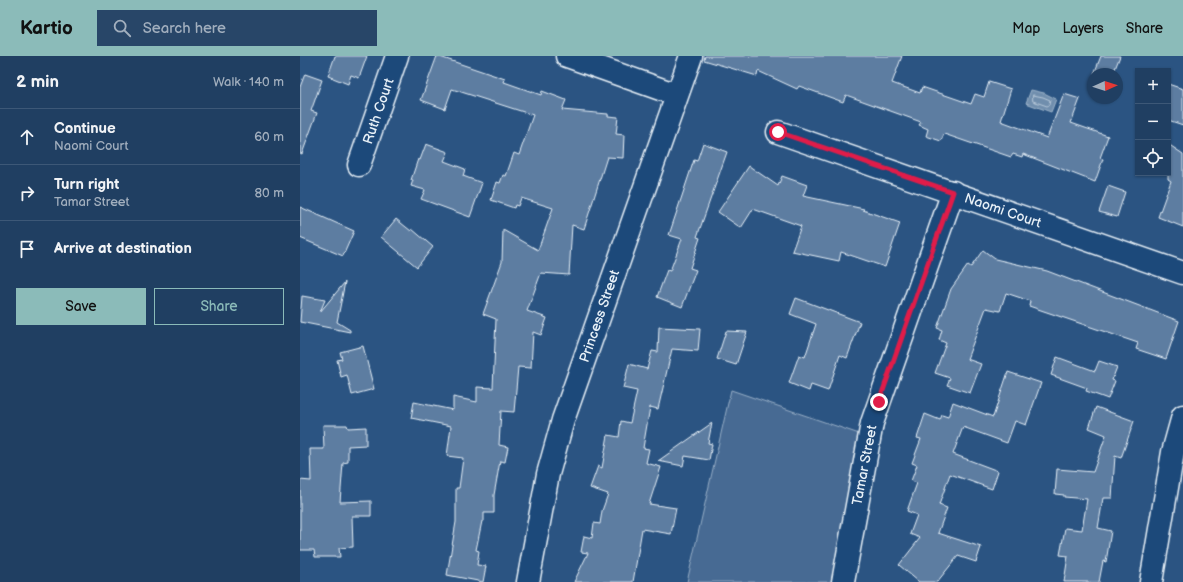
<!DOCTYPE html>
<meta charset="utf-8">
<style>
:root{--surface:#203f62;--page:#284668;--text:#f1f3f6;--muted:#a2afbe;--line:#3d5877;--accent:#8bbbb9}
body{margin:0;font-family:"Balsamiq Sans",sans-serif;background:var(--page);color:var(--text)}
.controls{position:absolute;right:12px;top:12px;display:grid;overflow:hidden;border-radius:0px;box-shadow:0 1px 3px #0004}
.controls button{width:36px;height:36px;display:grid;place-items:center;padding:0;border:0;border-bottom:1px solid var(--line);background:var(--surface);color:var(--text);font:20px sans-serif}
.compass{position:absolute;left:787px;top:12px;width:36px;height:36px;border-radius:50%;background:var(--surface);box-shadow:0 1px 3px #0004;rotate:87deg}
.stop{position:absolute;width:12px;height:12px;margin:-9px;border:3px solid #e11d48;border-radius:50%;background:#fff}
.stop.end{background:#e11d48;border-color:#fff;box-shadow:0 1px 4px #0008}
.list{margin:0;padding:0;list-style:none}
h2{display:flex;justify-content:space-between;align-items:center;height:52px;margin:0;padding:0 16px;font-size:17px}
h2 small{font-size:13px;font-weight:400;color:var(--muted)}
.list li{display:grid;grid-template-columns:26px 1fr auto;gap:12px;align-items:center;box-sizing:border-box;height:56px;padding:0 16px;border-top:1px solid var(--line)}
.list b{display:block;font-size:15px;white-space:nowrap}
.list p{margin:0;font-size:13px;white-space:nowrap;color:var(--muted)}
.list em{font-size:13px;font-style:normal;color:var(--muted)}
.actions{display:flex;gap:8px;padding:12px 16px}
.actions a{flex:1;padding:9px 0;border:1px solid var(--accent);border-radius:0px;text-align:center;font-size:14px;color:var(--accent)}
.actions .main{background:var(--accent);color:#111}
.icon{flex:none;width:22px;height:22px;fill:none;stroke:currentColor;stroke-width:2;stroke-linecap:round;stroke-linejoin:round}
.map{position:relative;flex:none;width:883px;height:526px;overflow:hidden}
header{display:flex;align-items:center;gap:24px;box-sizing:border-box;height:56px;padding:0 20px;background:var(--accent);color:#111}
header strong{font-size:19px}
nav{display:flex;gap:22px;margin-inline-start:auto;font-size:14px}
.search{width:280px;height:36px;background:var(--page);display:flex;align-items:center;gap:10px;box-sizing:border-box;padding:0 14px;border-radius:0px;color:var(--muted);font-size:15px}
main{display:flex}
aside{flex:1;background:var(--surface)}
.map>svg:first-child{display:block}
</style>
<header>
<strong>Kartio</strong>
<div class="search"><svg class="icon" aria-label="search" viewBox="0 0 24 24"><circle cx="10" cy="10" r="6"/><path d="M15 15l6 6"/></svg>Search here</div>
<nav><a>Map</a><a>Layers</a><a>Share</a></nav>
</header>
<main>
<aside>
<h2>2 min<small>Walk · 140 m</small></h2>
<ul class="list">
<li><svg class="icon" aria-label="ahead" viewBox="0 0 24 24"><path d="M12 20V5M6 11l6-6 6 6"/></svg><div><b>Continue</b><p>Naomi Court</p></div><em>60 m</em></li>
<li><svg class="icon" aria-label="right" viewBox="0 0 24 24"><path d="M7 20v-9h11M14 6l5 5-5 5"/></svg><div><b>Turn right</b><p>Tamar Street</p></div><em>80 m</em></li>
<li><svg class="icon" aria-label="arrive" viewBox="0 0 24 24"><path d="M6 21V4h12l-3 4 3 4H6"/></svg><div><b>Arrive at destination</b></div></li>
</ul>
<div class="actions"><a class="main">Save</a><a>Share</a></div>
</aside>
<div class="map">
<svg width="883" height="526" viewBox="0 0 883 526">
<rect width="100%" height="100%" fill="#2b5482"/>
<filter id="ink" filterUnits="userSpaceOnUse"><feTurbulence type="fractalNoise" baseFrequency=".025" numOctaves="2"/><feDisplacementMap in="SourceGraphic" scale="8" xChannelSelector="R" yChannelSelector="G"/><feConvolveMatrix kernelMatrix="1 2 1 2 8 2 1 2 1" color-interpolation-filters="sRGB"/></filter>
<g filter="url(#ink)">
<!-- green -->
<path fill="#476b93" stroke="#98aec6" d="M 431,334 L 568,381 L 543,526 L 387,526 Z"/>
<!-- water -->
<path fill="#708ead" stroke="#a0b6cb" d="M 731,34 L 744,37 L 756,43 L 751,56 L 726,47 Z"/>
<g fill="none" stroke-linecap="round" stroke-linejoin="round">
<!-- shore -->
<path stroke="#b8c9da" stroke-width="1" d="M 733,39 L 743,41 L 750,44 L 749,49 L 747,50 L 733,45 Z"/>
</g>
<!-- building -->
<path fill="#5d7da1" stroke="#e8f1f8" d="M 35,0 L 67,0 L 59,22 L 51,19 L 48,28 L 28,20 Z
M 137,0 L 205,23 L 204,26 L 241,39 L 242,35 L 266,44 L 262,54 L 308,58 L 308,60 L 318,61 L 316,78 L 324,79 L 323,102 L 307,101 L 284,173 L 272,169 L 269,219 L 241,217 L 227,255 L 247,262 L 241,279 L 233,276 L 231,312 L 218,311 L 214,356 L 201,355 L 199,389 L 208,391 L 205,406 L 200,405 L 194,439 L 194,457 L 184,457 L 184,465 L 182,465 L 176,494 L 179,495 L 177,509 L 186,510 L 183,526 L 147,519 L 156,466 L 156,432 L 159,432 L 163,402 L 147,400 L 151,370 L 111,362 L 114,346 L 153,354 L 153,341 L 177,346 L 177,331 L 193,332 L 196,263 L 183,258 L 202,206 L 203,174 L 238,194 L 253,152 L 221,142 L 218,150 L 215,149 L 214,152 L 191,144 L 197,126 L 200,127 L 203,119 L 206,120 L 214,97 L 219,99 L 233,59 L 152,33 L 145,53 L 121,44 Z
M 405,0 L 602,0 L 592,27 L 620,37 L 622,31 L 671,48 L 675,38 L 684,41 L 689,26 L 711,33 L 701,65 L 747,82 L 764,38 L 780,43 L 771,67 L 808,80 L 800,102 L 803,103 L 795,126 L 723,98 L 722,101 L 713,98 L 711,101 L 644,78 L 641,85 L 626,80 L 628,73 L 619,69 L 621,66 L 546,39 L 543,46 L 499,30 L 497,33 L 458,15 L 457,20 L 404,4 Z
M 801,0 L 820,0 L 813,18 L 794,18 Z
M 5,18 L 22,24 L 11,55 L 17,57 L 2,98 L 0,97 L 0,31 Z
M 868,28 L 883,33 L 883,69 L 868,64 Z
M 403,87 L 427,96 L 397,181 L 400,182 L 390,212 L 396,214 L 382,251 L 357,241 L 367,214 L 370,215 L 382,183 L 369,179 L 394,104 L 397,105 Z
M 126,88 L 148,96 L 144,105 L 165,113 L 163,120 L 182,127 L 170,161 L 121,143 L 125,134 L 111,130 L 113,124 L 111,124 L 118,103 L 120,104 Z
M 868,88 L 883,98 L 883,171 L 858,161 L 871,125 L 868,123 Z
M 449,110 L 478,130 L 482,120 L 507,129 L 503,140 L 564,153 L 563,154 L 600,167 L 585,211 L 541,196 L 539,205 L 492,195 L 501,170 L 453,153 L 441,172 L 418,156 Z
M 808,130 L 825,136 L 817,161 L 799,156 Z
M 0,151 L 54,175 L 43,200 L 0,182 Z
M 96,163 L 111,175 L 112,173 L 133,191 L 117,211 L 81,181 Z
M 683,194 L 695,203 L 747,215 L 879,265 L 866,303 L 836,293 L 838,287 L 729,250 L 730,245 L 706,237 L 700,255 L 686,252 L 667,303 L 681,308 L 670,337 L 647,329 L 650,322 L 635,317 L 646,287 L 639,284 L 642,274 L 637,272 L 651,233 L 668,209 L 671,211 Z
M 45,226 L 37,266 L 50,274 L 50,276 L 0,266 L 2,240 L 25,244 L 20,256 Z
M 496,242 L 560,266 L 547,302 L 540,299 L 528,335 L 511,329 L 509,335 L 489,327 L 499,299 L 505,301 L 516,268 L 490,258 Z
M 359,271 L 400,273 L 398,295 L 372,293 L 358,353 L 350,351 L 343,392 L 349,393 L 346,407 L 361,411 L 349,448 L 376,452 L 371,478 L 342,473 L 333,526 L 274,526 L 288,497 L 281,496 L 284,480 L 292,482 L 294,467 L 300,468 L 302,455 L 308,438 L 290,432 L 298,410 L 302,412 L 308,379 L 319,381 L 321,365 L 330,367 L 337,335 L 323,332 L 329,308 L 347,313 L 352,295 L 358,296 Z
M 426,275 L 447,276 L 436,309 L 417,303 Z
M 63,290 L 74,333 L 52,339 L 47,319 L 41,321 L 37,304 L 42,303 L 40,296 Z
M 757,301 L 795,315 L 799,305 L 817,311 L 812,324 L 815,325 L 808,343 L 786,335 L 787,332 L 751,319 Z
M 708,316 L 741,327 L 726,369 L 715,365 L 707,387 L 663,371 L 653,398 L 698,415 L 692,433 L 650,418 L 639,449 L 647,452 L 638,477 L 681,491 L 676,506 L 658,500 L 637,526 L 619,526 L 599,509 L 620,482 L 610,478 L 617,459 L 607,455 L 617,427 L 611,425 L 617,409 L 612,407 L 621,383 L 617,382 L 625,358 L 640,364 L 642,359 L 648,361 L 653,346 L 693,361 Z
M 796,351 L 834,365 L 821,402 L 815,400 L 812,442 L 803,442 L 798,472 L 811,475 L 806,506 L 803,505 L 799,526 L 764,526 L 768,500 L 760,499 L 765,472 L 782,474 L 787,443 L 764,441 L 764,439 L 755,438 L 757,413 L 793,416 L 806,379 L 789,372 Z
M 412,367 L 408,387 L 412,388 L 409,404 L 385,400 L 383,410 L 358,405 Z
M 23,369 L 47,369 L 48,372 L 66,371 L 66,389 L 48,390 L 48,406 L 43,407 L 40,446 L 71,445 L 71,460 L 52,460 L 53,491 L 39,492 L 40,501 L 15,501 L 14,494 L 0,494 L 0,424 L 11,425 L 10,393 L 24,393 Z"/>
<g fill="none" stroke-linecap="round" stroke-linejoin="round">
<!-- minor casing -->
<g stroke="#e8f1f8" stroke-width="25">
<path id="minor" d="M 267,0 L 377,39
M 478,76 L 883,217
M 59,109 L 97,0
M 228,526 L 248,418 L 263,364 L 391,0
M 543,526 L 572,367 L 653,136
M 851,526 L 873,396 L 883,360"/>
</g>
<!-- minor -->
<use href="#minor" stroke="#1f4a7a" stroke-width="22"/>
</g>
</g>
<g fill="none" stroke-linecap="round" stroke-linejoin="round" filter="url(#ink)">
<!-- route -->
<path stroke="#e11d48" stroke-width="5" d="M 478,76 L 653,136 L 579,346"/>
</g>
<g text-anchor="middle" stroke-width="4" stroke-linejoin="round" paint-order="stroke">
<!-- street labels -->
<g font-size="14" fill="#e8f1f8" stroke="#1f4a7a">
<text transform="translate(78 55) rotate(-71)" y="5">Ruth Court</text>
<text transform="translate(703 154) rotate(19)" y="5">Naomi Court</text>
<text transform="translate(299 260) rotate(-71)" y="5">Princess Street</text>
<text transform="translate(564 409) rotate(-79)" y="5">Tamar Street</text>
</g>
</g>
</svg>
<div class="controls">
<button>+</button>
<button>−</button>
<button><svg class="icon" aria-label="locate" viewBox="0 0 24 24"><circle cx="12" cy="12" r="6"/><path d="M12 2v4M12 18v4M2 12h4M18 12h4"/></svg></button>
</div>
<svg class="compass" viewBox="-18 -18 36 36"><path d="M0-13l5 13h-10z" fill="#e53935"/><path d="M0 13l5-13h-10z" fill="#a2afbe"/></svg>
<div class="stop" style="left:478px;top:76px"></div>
<div class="stop end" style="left:579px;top:346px"></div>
</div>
</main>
